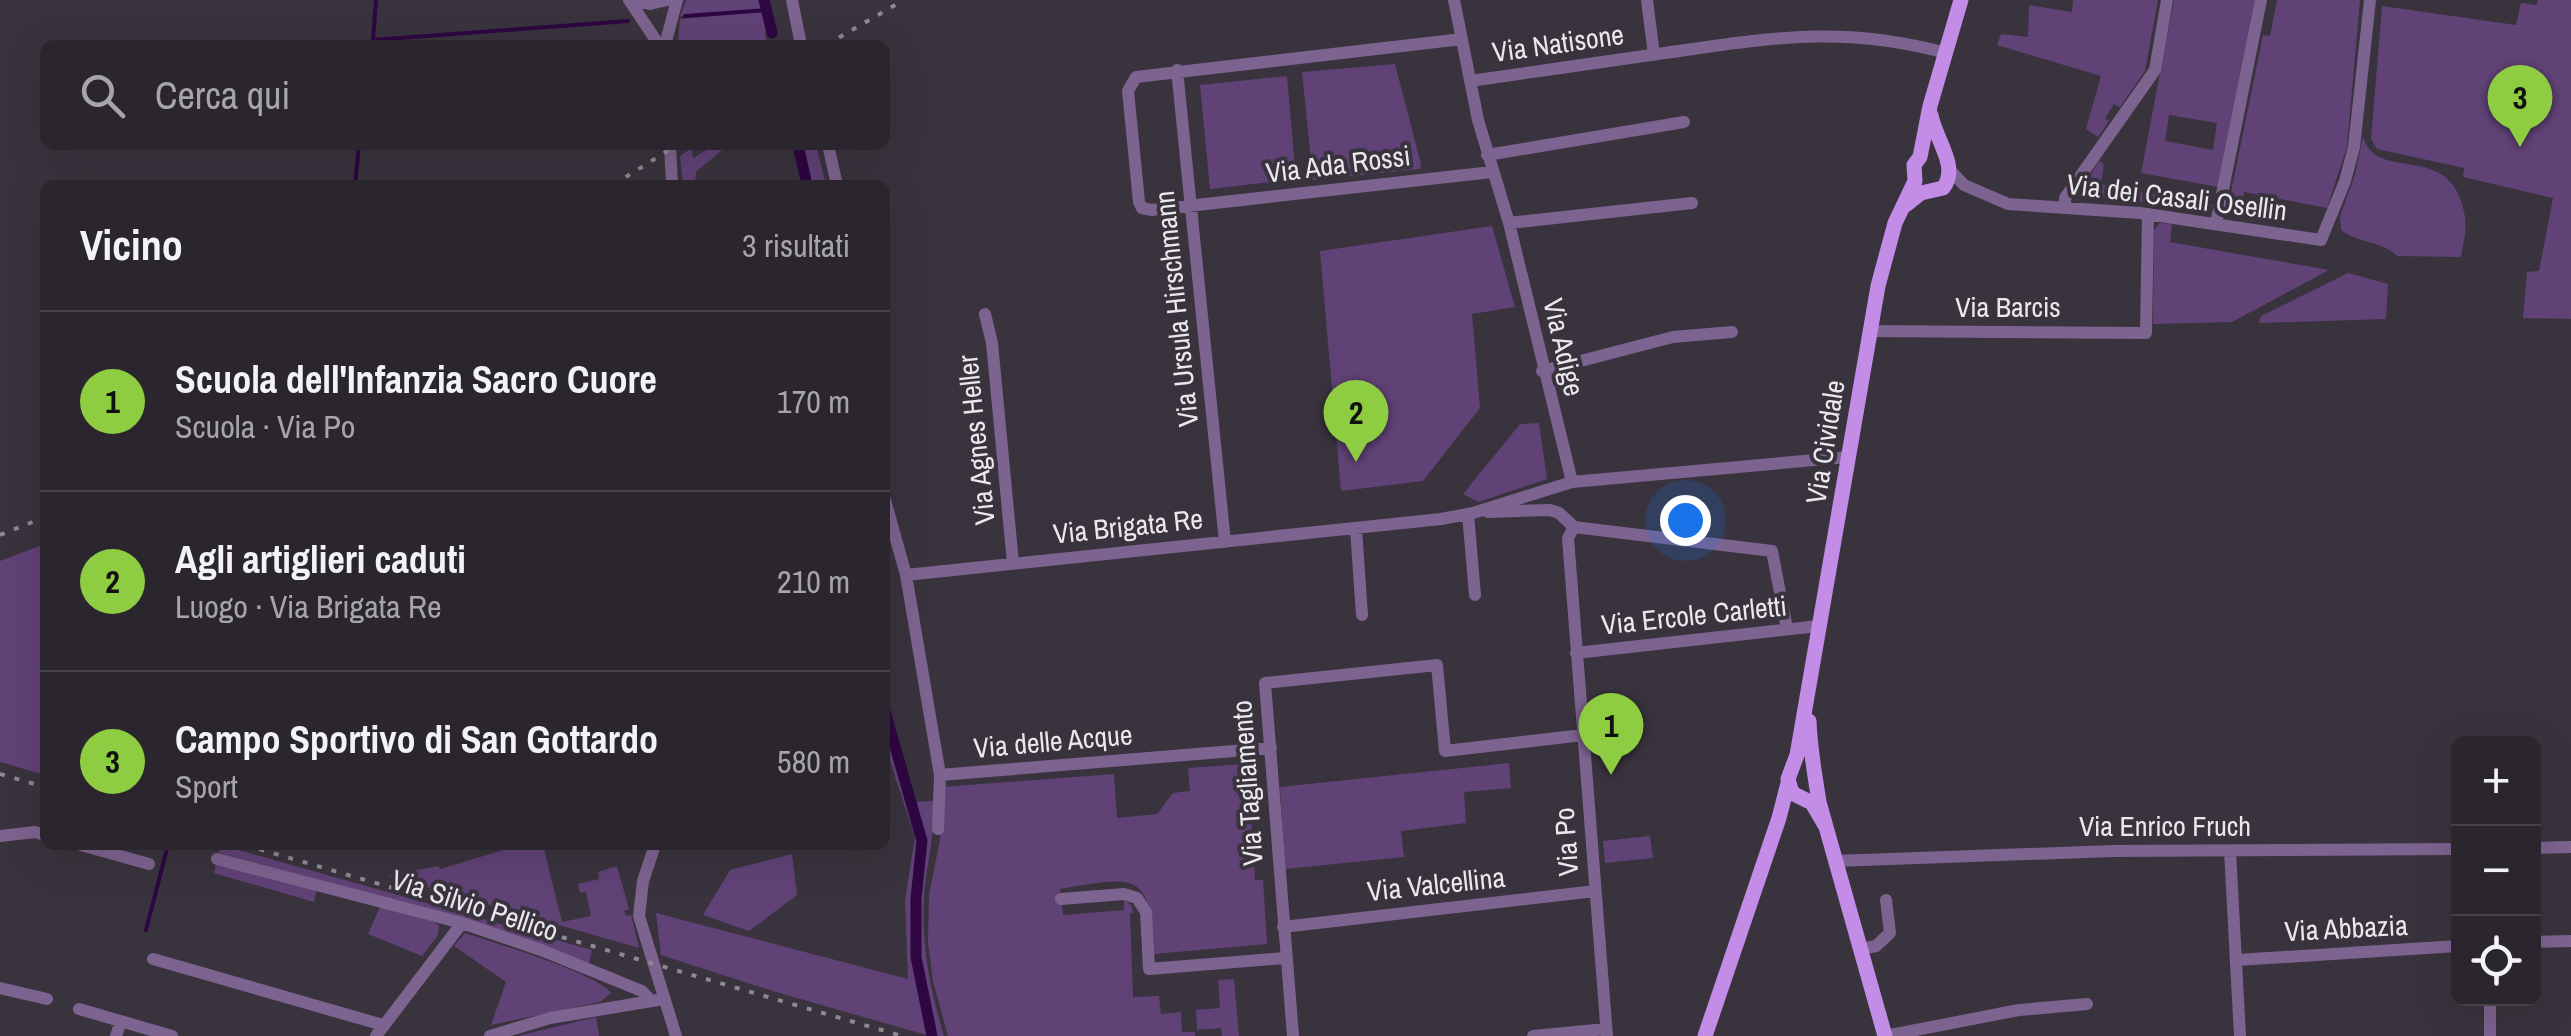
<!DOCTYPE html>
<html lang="it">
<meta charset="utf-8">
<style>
:root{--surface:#2b262e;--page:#37323a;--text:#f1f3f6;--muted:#a6a5aa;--line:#47434a;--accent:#8ecd42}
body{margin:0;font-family:"Archivo Narrow",sans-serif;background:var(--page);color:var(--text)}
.controls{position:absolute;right:30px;bottom:30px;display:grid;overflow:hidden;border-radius:15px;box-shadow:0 10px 40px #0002}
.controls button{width:90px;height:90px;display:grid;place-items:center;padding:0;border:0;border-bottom:2px solid var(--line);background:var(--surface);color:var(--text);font:50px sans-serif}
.you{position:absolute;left:1685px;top:520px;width:35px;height:35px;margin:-25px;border:8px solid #fff;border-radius:50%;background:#1a73e8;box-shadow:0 0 0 15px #1a73e833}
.badge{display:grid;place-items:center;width:65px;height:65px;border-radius:50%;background:var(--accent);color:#111;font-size:32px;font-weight:700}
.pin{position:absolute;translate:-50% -82px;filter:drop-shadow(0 2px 5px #0008)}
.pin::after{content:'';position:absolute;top:52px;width:35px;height:30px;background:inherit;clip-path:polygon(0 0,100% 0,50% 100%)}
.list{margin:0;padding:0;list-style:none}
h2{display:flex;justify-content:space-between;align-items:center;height:130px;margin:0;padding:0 40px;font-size:42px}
h2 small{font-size:32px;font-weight:400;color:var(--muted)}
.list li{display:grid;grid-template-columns:65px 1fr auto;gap:30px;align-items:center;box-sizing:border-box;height:180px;padding:0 40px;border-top:2px solid var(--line)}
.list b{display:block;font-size:38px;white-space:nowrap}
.list p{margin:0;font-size:32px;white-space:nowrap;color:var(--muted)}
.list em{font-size:32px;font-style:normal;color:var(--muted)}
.icon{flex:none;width:55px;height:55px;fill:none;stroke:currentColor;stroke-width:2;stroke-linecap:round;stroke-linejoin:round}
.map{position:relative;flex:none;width:2571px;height:1036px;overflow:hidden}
.search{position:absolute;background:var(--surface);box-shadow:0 10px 40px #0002;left:40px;top:40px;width:850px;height:110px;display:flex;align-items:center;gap:25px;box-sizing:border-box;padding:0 35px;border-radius:15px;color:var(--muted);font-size:38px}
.panel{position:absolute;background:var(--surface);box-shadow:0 10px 40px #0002;left:40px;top:180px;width:850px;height:670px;border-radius:15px}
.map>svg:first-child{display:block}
</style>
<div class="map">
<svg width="2571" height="1036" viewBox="0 0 2571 1036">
<rect width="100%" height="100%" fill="#39333d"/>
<!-- green -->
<path fill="#614277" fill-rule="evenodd" d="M 686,0 L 763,0 L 765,9 L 680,16 Z
M 2073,0 L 2158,0 L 2145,71 L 2120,107 L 2114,104 L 2105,118 L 2109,121 L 2098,137 L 2086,129 L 2101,76 L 1997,45 L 2001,34 L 2028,37 L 2029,5 L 2072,12 Z
M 2174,0 L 2255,0 L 2218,187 L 2141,173 ZM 2169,115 L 2217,123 L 2213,150 L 2165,141 Z
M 2277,0 L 2360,0 L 2347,147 L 2327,208 L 2244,192 L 2240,214 L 2230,211 L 2228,207 L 2263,35 L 2270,36 Z
M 2538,0 L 2571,0 L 2571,319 L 2523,318 L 2527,272 L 2539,271 L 2553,198 L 2463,177 L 2464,168 L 2377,149 L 2371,139 L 2382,6 L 2516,25 L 2521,3 L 2536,5 Z
M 765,12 L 769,31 L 765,33 L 767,44 L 678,45 L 680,19 Z
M 1395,64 L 1421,164 L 1420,169 L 1313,180 L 1302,72 Z
M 1287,76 L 1296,179 L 1210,189 L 1200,85 Z
M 2363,136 C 2376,186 2453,137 2465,217 C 2467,229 2463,245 2461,257 L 2397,256 C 2385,242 2357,243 2341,230 L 2340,216 L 2355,175 Z
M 715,145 L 728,145 L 696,172 L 695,185 L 683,185 L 680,156 L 692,148 L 693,158 Z
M 802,145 L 816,145 L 826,185 L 812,185 Z
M 2099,161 L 2104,164 L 2101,184 L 2214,205 L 2209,209 L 2089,196 L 2083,187 Z
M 2159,223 L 2172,224 L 2170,242 L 2329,270 L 2232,322 L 2153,324 L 2154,230 Z
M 1492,226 L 1515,307 L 1472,314 L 1480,408 L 1423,481 L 1341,491 L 1320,251 Z
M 2348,273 L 2388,284 L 2386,319 L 2259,323 L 2261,316 Z
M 1539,423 L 1547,479 L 1479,502 L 1463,494 L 1520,424 Z
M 45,544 L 45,775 L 0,762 L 0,561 Z
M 885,718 L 920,839 L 911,922 L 915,973 L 930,1036 L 776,992 L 661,955 L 656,913 L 908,979 L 905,901 L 915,837 L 885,746 Z
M 1256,763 L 1259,816 L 1251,817 L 1255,880 L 1263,880 L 1267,944 L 1154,954 C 1151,871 1136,876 1060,889 L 1063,915 L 1124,910 L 1124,900 L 1131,905 L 1133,913 L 1130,914 L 1133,997 L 1159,996 L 1161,1014 L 1181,1012 L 1182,1032 L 1195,1032 L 1195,1036 L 948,1036 L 933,981 L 928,942 L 929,895 L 940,840 L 942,787 L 1114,774 L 1117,818 L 1157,814 L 1173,793 L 1190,791 L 1188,768 Z
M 1509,763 L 1511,788 L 1464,792 L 1466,823 L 1401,831 L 1404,857 L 1285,869 L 1280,787 Z
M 934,801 C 935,833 927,863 924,895 C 921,944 930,990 944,1036 L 936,1036 L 923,987 L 920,955 L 920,885 L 925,840 L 914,802 Z
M 1650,836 L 1653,858 L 1605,863 L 1603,841 Z
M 221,845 L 592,950 L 588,968 L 363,892 L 219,853 Z
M 520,845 L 543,845 L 562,922 L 591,916 L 586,892 L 580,893 L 578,884 L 599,879 L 598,872 L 617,866 L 629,909 L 624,911 L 626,916 L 631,915 L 639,948 L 388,876 L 438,866 L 440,869 Z
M 792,854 L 797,895 L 749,931 L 703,915 L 730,870 Z
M 216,865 L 317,888 L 314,902 L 214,873 Z
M 380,907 L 434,922 L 439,926 L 438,935 L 422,956 L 368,934 Z
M 465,933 C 494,943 597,973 611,993 L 600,1002 L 491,1025 L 506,982 L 454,946 Z
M 1234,979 L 1239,1036 L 1222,1036 L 1221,1028 L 1197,1030 L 1196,1010 L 1220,1008 L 1218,980 Z
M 596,1017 L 599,1036 L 518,1036 Z"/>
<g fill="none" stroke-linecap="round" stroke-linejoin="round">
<!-- stream -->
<path stroke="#2e0742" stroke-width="4" d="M 685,16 L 767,10
M 373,40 L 376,0
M 372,45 L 373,40 L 628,21
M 355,185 L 359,145
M 146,930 L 168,845"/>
<!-- canal -->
<path stroke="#2e0742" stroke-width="11" d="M 764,0 L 772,33
M 798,145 L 807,185
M 885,711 L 922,841 L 916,898 L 916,957 L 932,1036"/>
<!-- minor -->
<path stroke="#7d638f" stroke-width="12" d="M 629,0 L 659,45
M 633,0 L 650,4 L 667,0
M 792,0 L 801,45
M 1454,0 L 1478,120 L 1509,223 L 1572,482
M 1647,0 L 1654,55
M 1462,39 L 1136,77 L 1128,91 L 1139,202 L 1142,208 L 1152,210 L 1492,172
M 665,45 L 677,0
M 1177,70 L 1225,542
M 1470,81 C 1530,72 1591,64 1651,55 C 1760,40 1836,23 1946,53
M 670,145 L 672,185
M 828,145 L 837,185
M 1487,155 L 1684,122
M 1951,171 L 1964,185 L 2008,204 L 2140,213 L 2321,240 L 2345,181 L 2354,147 L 2370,0
M 2065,207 L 2065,198 L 2155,70 L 2167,0
M 1509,223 L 1692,203
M 2216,224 L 2261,0
M 985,314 L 992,343 L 1013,563
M 1869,331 L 2146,333 L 2148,214
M 1542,371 L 1673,337 L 1732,332
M 885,500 L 906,575 L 940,775 L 1271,748
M 1488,512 L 1550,510 L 1559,513 L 1574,527
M 1468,514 L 1475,595
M 1574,527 L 1568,538 L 1607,1036
M 1574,527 L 1772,551 L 1787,629
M 1356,529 L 1362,615
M 906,575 L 1441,519 L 1473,513 L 1572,482 L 1848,457
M 1576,653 L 1818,626
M 938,829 L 940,775
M 0,836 L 35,832 L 45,835
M 81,845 L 149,864
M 655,845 L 643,881 L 639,916 L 676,1036
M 2534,848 L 2571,847
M 2230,851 L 2240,1036
M 217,859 L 462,923 L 541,950 L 642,991 L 651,1001
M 1835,861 L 2113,851 L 2458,849
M 1061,899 L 1124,894 L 1137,898 L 1146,912 L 1149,969 L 1285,958
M 1283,927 L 1595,891
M 2534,942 L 2571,941
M 1861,949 L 1876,946 L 1890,933 L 1886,900
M 153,959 L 383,1025
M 2237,960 L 2458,946
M 0,988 L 47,999
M 79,1009 L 172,1036
M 116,1036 L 121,1021
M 376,1036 L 462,923
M 490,1036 L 550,1018 L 658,1000
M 1293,1036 L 1265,683 L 1437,665 L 1445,751 L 1583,735
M 1533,1036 L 1606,1029
M 1885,1036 L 2019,1010 L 2087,1004
M 2490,1036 L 2490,998"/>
<!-- major -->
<path stroke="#c28ce7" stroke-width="15" d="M 1906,205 L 1921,193 L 1943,188 C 1960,167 1935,139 1931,115
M 1809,721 C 1810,750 1815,775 1819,802 L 1885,1036
M 1826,827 L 1812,803 L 1792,793 L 1788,779 L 1797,755 L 1878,286 L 1895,223 L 1915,181 L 1914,165 L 1920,157 L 1930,106 L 1961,0
M 1705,1036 L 1779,818 L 1788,783"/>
<!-- rail -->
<path stroke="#8d8991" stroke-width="4" stroke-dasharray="5 10" stroke-linecap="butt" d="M 826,45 L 904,0
M 613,185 L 677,145
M 0,535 L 45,517
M 0,774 L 45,787
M 245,845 L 902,1036"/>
</g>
<g text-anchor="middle" stroke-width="8" stroke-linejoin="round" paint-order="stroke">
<!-- street labels -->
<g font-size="28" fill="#eae7ed" stroke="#39333d">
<text transform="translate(1558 43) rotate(-8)" y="10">Via Natisone</text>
<text transform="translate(1338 164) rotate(-7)" y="10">Via Ada Rossi</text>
<text transform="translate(2177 197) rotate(7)" y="10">Via dei Casali Osellin</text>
<text x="2008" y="317">Via Barcis</text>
<text transform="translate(1176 309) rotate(-96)" y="10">Via Ursula Hirschmann</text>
<text transform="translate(1564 347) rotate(77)" y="10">Via Adige</text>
<text transform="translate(976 440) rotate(-96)" y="10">Via Agnes Heller</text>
<text transform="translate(1825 442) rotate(-81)" y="10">Via Cividale</text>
<text transform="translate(1128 526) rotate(-6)" y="10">Via Brigata Re</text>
<text transform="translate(1694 615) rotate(-6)" y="10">Via Ercole Carletti</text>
<text transform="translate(1053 741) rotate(-5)" y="10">Via delle Acque</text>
<text transform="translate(1247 783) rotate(-94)" y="10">Via Tagliamento</text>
<text x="2165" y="836">Via Enrico Fruch</text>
<text transform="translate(1566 842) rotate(-94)" y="10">Via Po</text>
<text transform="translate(1436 884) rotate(-6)" y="10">Via Valcellina</text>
<text transform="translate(475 905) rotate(18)" y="10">Via Silvio Pellico</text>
<text transform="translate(2346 928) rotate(-3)" y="10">Via Abbazia</text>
</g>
</g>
</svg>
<div class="controls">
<button>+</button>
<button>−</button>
<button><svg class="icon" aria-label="locate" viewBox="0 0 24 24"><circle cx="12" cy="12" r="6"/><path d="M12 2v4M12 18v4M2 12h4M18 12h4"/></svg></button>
</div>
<div class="you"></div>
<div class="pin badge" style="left:1611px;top:775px">1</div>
<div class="pin badge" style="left:1356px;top:462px">2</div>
<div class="pin badge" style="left:2520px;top:147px">3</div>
<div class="search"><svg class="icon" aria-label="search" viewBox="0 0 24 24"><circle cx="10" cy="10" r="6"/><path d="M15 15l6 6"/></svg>Cerca qui</div>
<section class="panel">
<h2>Vicino<small>3 risultati</small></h2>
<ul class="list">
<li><span class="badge">1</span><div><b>Scuola dell'Infanzia Sacro Cuore</b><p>Scuola · Via Po</p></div><em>170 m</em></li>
<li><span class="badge">2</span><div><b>Agli artiglieri caduti</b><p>Luogo · Via Brigata Re</p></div><em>210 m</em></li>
<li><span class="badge">3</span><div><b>Campo Sportivo di San Gottardo</b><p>Sport</p></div><em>580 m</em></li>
</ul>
</section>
</div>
